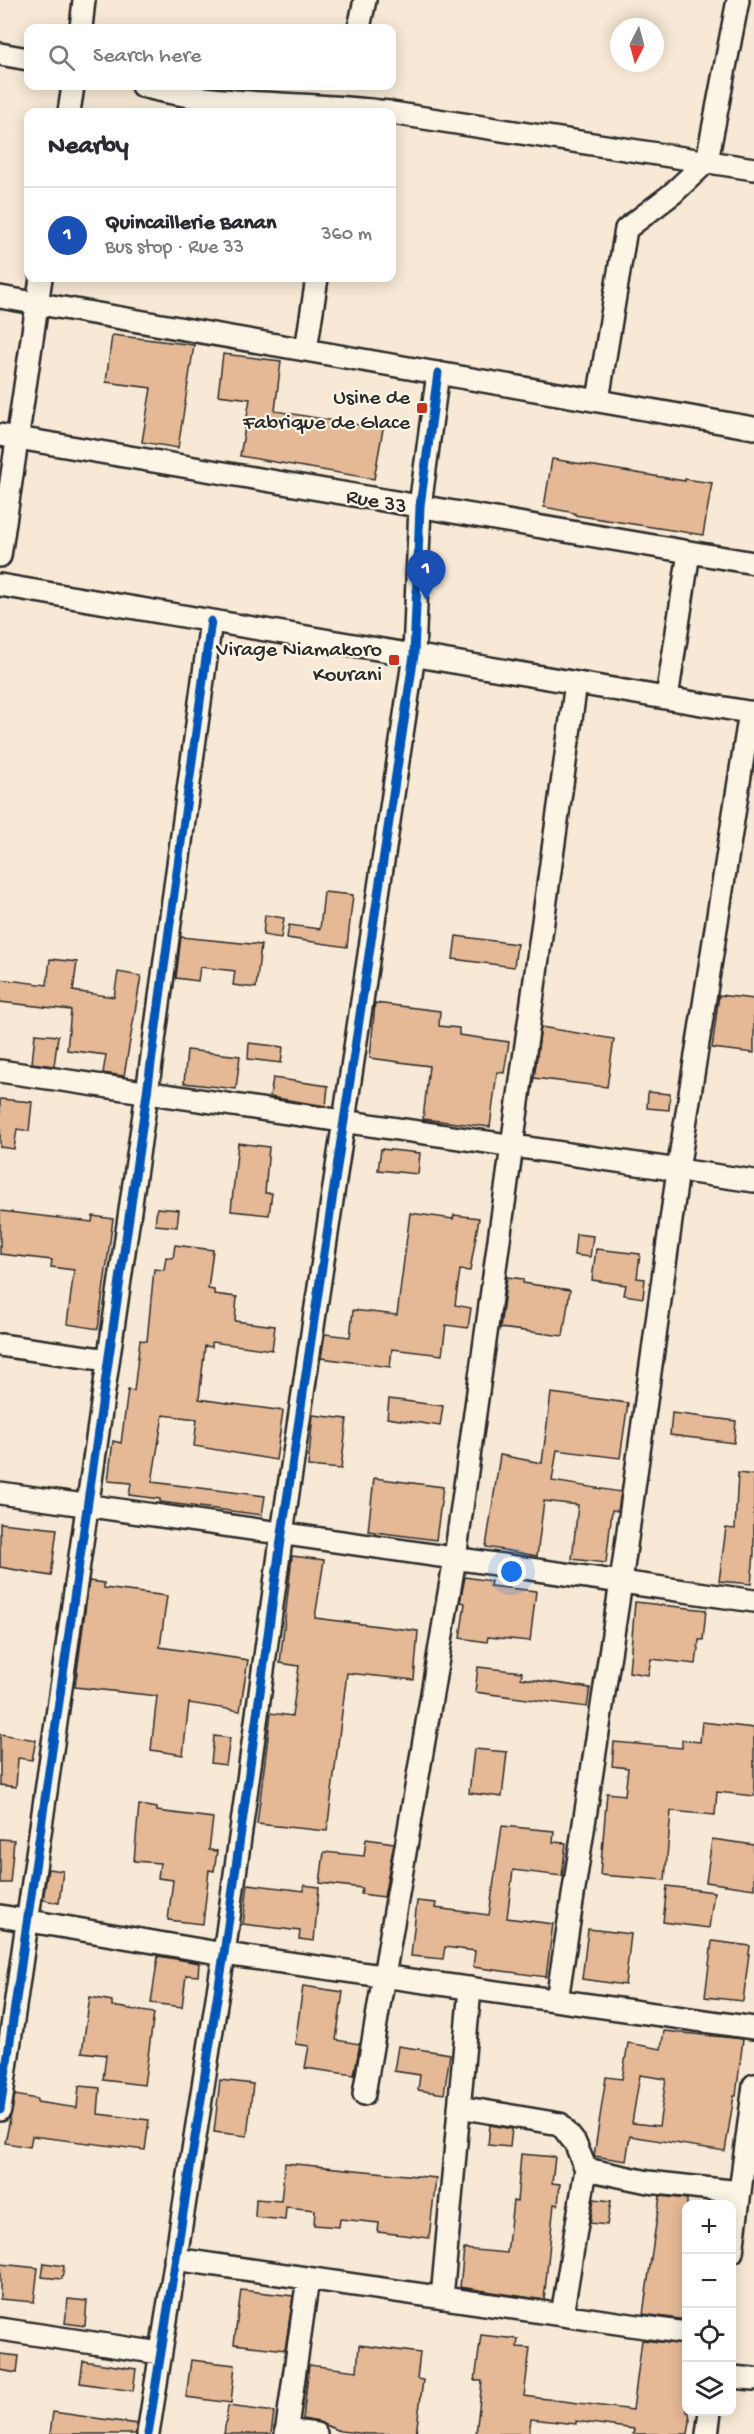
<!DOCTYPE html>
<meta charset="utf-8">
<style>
:root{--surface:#fff;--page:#f2f2f3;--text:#2b2b33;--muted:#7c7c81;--line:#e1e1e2;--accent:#ea580c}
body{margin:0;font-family:"Gochi Hand",sans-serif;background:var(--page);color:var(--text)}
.controls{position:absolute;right:18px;bottom:18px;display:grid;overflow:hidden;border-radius:12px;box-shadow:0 3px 15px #0003}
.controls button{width:54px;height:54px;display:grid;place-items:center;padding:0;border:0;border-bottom:2px solid var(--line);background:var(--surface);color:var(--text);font:30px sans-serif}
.compass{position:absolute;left:610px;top:18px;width:54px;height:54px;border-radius:50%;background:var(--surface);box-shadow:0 3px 15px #0003;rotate:186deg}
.you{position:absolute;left:512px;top:1572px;width:21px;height:21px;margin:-15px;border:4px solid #fff;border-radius:50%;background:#1a73e8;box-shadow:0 0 0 9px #1a73e833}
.badge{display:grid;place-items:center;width:39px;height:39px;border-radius:50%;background:var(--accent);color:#fff;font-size:20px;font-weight:700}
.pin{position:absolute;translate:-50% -50px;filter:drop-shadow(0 2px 3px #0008)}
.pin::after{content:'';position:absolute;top:32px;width:21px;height:18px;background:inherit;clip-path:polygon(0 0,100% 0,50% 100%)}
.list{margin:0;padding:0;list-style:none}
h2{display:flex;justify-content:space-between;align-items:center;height:78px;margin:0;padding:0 24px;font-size:26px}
h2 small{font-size:20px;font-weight:400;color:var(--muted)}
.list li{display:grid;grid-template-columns:39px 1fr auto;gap:18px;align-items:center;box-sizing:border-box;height:96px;padding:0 24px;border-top:2px solid var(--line)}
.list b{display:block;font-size:22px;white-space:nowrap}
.list p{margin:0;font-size:20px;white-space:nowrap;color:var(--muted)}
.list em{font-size:20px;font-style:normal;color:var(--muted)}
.icon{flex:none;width:33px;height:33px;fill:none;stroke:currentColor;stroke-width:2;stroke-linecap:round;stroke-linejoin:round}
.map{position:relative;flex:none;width:754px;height:2434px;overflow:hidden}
.search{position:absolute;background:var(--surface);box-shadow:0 3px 15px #0003;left:24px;top:24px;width:372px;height:66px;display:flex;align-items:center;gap:15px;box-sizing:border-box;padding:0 21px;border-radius:12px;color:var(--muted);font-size:22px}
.panel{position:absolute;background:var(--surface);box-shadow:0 3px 15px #0003;left:24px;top:108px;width:372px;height:174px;border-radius:12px}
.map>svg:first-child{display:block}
</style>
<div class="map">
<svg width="754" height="2434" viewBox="0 0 754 2434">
<rect width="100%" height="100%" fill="#f7e9d5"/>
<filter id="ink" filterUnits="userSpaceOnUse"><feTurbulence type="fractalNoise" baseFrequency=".0167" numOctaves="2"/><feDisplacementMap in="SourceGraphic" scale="12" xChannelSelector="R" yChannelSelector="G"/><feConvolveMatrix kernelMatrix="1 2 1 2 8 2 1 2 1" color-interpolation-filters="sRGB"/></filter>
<g filter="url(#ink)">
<!-- building -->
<path fill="#e5b896" stroke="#2b2b2b" stroke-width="1.5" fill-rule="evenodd" d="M 112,335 L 194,345 L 178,448 L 142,442 L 151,388 L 106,382 Z
M 223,354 L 281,361 L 275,411 L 383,429 L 374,479 L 240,456 L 250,399 L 218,395 Z
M 552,459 L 685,481 L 685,479 L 712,483 L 703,535 L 575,515 L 575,513 L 544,507 Z
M 324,892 L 353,895 L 347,947 L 287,938 L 289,925 L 320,929 Z
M 265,915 L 284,918 L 281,938 L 263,935 Z
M 456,936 L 517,944 L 514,967 L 453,959 Z
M 181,937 L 261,945 L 256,988 L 233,985 L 235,971 L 200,967 L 198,981 L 176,978 Z
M 50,959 L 77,962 L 73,991 L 114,997 L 118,972 L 141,976 L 124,1076 L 103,1073 L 106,1055 L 67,1050 L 71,1010 L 0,1002 L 0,979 L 47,985 Z
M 719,995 L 754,999 L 754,1053 L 712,1048 Z
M 375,1003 L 440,1011 L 439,1026 L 459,1028 L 459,1035 L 509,1042 L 504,1073 L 497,1072 L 490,1127 L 423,1119 L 429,1066 L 370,1058 Z
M 541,1027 L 614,1039 L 607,1087 L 534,1078 Z
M 35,1034 L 58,1036 L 54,1066 L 32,1063 Z
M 249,1043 L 283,1047 L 281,1063 L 248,1059 Z
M 187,1050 L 240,1056 L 236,1089 L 184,1083 Z
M 273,1078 L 328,1086 L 326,1106 L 270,1097 Z
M 648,1092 L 670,1094 L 669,1110 L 647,1108 Z
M 0,1099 L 32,1102 L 29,1131 L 17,1129 L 14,1149 L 0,1147 Z
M 238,1143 L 269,1147 L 265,1193 L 272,1193 L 269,1215 L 231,1211 Z
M 381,1149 L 420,1153 L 418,1174 L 378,1170 Z
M 157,1208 L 179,1210 L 177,1227 L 155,1225 Z
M 0,1211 L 92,1222 L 93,1216 L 113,1219 L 98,1329 L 67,1324 L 74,1270 L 51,1267 L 52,1260 L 0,1254 Z
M 410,1213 L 453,1219 L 454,1215 L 479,1218 L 470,1271 L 460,1270 L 455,1305 L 471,1308 L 468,1328 L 446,1325 L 442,1355 L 392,1349 L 390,1367 L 321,1358 L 325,1334 L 350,1337 L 353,1310 L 397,1315 Z
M 576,1234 L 593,1236 L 590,1257 L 574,1255 Z
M 175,1245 L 213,1250 L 208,1289 L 214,1290 L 214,1294 L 237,1297 L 235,1321 L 275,1326 L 272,1350 L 212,1342 L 212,1347 L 205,1346 L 199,1399 L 283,1411 L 276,1460 L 194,1446 L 197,1419 L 163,1415 L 152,1482 L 265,1496 L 262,1515 L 160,1502 L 160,1499 L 129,1495 L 131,1483 L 108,1481 L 113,1441 L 121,1443 L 128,1390 L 134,1391 L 140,1340 L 147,1341 L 154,1269 L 164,1270 L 166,1257 L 173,1258 Z
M 596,1249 L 640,1254 L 637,1278 L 645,1279 L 643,1298 L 624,1295 L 626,1285 L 592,1280 Z
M 507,1277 L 523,1279 L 523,1283 L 570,1290 L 563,1336 L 500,1328 Z
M 551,1393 L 628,1403 L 620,1458 L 557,1450 L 552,1481 L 621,1492 L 618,1511 L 612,1510 L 606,1563 L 572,1559 L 578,1505 L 544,1501 L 537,1556 L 486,1547 L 500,1455 L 542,1463 Z
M 389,1399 L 443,1406 L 440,1426 L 387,1418 Z
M 672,1413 L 736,1421 L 734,1443 L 670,1435 Z
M 313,1415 L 347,1419 L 341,1469 L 308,1466 Z
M 738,1473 L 754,1475 L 754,1554 L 751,1584 L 719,1581 L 726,1528 L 735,1529 Z
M 374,1478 L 443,1487 L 436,1540 L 368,1531 Z
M 0,1523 L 57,1529 L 51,1576 L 0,1567 Z
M 292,1556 L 324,1560 L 315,1618 L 418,1631 L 414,1680 L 347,1673 L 327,1831 L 257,1824 L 271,1713 L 292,1716 L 299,1666 L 280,1663 Z
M 465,1577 L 491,1581 L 490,1586 L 536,1591 L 530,1641 L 488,1637 L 487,1642 L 460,1638 L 465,1603 L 460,1602 Z
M 89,1581 L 104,1583 L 104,1588 L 167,1596 L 160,1647 L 248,1660 L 240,1711 L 189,1703 L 183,1755 L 151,1750 L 157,1696 L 75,1687 Z
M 635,1602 L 706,1610 L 703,1640 L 699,1640 L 696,1664 L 651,1659 L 648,1675 L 629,1672 Z
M 478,1667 L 522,1672 L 521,1678 L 590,1688 L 587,1707 L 475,1692 Z
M 702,1722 L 754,1728 L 754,1796 L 717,1792 L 715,1815 L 671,1811 L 665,1880 L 600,1875 L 607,1793 L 625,1795 L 628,1768 L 612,1766 L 614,1742 L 682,1748 L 682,1740 L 700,1742 Z
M 0,1734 L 36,1740 L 32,1760 L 18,1758 L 16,1787 L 0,1785 Z
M 214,1736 L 230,1738 L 226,1765 L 211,1763 Z
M 474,1749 L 507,1752 L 502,1797 L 469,1793 Z
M 139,1805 L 157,1808 L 157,1811 L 213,1818 L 209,1850 L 217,1851 L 214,1871 L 209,1870 L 203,1924 L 168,1920 L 173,1880 L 158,1878 L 160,1863 L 134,1861 Z
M 502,1826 L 554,1831 L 553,1842 L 566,1843 L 562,1876 L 513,1870 L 507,1918 L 553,1924 L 546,1977 L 473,1967 L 475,1951 L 445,1947 L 443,1959 L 411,1956 L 417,1901 L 436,1903 L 435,1908 L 489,1915 Z
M 0,1839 L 14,1840 L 10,1883 L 0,1883 Z
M 366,1839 L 394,1843 L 384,1897 L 361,1894 L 362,1888 L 320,1883 L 324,1852 L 364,1856 Z
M 712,1839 L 754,1845 L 754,1889 L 706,1882 Z
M 48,1869 L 63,1871 L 59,1903 L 43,1900 Z
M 248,1884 L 304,1891 L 304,1885 L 319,1887 L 314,1941 L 299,1939 L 300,1931 L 243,1924 Z
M 667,1886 L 714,1892 L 709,1928 L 663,1922 Z
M 588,1929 L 631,1934 L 625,1985 L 582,1979 Z
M 712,1941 L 750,1946 L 743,2001 L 705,1997 Z
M 158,1956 L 199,1963 L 198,1976 L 186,1975 L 182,2007 L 151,2003 Z
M 303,1986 L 343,1992 L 336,2040 L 360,2044 L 354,2075 L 305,2068 L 309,2046 L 295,2044 Z
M 90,1997 L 112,2001 L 112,2006 L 154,2013 L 144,2085 L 103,2080 L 106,2055 L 82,2052 Z
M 664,2031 L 743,2039 L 736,2096 L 734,2096 L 725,2151 L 630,2136 L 626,2161 L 594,2156 L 606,2077 L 622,2079 L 628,2043 L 661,2049 ZM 640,2075 L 666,2079 L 659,2126 L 632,2123 Z
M 398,2046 L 450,2054 L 444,2094 L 418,2090 L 420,2075 L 394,2071 Z
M 220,2080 L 253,2084 L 247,2136 L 214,2132 Z
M 79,2086 L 100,2088 L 98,2114 L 149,2120 L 145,2150 L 32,2136 L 30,2147 L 5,2143 L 15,2095 L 37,2099 L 37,2102 L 77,2108 Z
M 490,2125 L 512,2129 L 510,2147 L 488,2145 Z
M 521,2154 L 555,2157 L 552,2183 L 560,2184 L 558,2205 L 554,2204 L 544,2300 L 460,2287 L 464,2249 L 507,2253 L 513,2201 L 517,2202 Z
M 285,2163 L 436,2178 L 429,2238 L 378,2232 L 379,2223 L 340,2219 L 339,2227 L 314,2225 L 315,2210 L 286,2207 L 285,2220 L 255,2217 L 256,2199 L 281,2201 Z
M 660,2196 L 687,2199 L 687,2320 L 643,2314 Z
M 594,2199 L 611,2201 L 607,2225 L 590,2223 Z
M 44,2263 L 64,2266 L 62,2279 L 42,2277 Z
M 0,2264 L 38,2268 L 34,2302 L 0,2299 Z
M 241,2290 L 293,2296 L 285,2350 L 234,2344 Z
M 68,2299 L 87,2301 L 85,2326 L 65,2323 Z
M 481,2335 L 518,2339 L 517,2347 L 530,2348 L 524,2396 L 633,2410 L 642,2340 L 687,2345 L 687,2412 L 689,2412 L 690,2421 L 688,2434 L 633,2434 L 634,2429 L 576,2421 L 576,2424 L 531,2419 L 529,2434 L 476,2434 L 482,2381 L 475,2381 Z
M 359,2345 L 420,2353 L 417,2379 L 423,2380 L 416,2434 L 366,2434 L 340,2431 L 318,2422 L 303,2419 L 309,2365 L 357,2371 Z
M 0,2354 L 19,2356 L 17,2373 L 0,2370 Z
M 191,2360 L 235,2365 L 231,2403 L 186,2397 Z
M 83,2361 L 136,2369 L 133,2391 L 80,2383 Z
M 228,2406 L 274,2412 L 271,2434 L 224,2434 Z
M 53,2412 L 137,2424 L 136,2434 L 50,2434 Z"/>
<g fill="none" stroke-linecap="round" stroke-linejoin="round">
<!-- minor casing -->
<g stroke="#2b2b2b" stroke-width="26">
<path id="minor" d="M 81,28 L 84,0
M 359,28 L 365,0
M 0,54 L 28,59
M 142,86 C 221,108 307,101 389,112
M 69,112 L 73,86
M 392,113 L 754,169
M 0,297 L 754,428
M 306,350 L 317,278
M 598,400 L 626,229 L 672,194 L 707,161 L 738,0
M 0,435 L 754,563
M 0,556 L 41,278
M 0,585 L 754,713
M 667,698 L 689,552
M 0,1071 L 754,1181
M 0,1345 L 108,1360
M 0,1493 L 754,1601
M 0,1916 L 224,1954 L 754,2028
M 557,2000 L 621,1582 L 678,1170 L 750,712
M 364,2094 L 455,1558 L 576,683
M 459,2107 L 560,2124 L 575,2143 L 586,2169 L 648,2182 L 740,2192
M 0,2110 L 147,1093 L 211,621
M 732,2252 L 754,2085
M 175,2259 L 686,2333
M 442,2298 L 470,1988
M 562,2315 L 586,2169
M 0,2329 L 160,2353
M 732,2377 L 754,2379
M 286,2430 L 316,2434
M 148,2434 L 224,1954 L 282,1533 L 414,655 L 420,506 L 438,373
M 286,2434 L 308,2278
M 707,2434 L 710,2412"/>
</g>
<!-- minor -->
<use href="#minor" stroke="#fcf5e5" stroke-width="21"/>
<!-- cycleway casing -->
<g stroke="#fcf5e5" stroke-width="13">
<path id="cycleway" d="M 0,2110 L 147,1093 L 211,621
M 148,2434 L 224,1954 L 282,1533 L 414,655 L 420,506 L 438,373"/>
</g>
<!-- cycleway -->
<use href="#cycleway" stroke="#0057b8" stroke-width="9"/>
</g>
</g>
<!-- markers -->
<g fill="#c8321e" stroke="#fcf5e5" stroke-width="2">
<rect x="416" y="402" width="12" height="12" rx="3"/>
<rect x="388" y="654" width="12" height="12" rx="3"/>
</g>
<g text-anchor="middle" stroke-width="4.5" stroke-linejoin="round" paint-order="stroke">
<!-- poi labels -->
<g font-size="22" fill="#2b2b2b" stroke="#fcf5e5" text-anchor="end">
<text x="410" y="403">Usine de<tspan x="410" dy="25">Fabrique de Glace</tspan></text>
<text x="382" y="655">Virage Niamakoro<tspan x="382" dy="25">Kourani</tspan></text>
</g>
<!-- street labels -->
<g font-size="22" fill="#2b2b2b" stroke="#fcf5e5">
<text transform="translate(377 499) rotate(10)" y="8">Rue 33</text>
</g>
</g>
</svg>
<div class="controls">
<button>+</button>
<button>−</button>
<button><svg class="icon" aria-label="locate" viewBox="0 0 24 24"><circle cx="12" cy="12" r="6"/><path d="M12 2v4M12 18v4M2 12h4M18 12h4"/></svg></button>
<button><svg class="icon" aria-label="layers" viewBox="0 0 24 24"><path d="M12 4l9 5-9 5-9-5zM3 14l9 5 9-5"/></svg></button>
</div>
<svg class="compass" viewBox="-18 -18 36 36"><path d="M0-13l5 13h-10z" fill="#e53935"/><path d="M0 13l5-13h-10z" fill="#7c7c81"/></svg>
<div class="you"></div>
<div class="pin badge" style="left:426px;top:600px;background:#1a4fb4">1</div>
<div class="search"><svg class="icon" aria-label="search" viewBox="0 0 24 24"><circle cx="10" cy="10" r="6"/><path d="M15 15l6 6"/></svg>Search here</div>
<section class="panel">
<h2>Nearby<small></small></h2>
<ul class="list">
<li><span class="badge" style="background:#1a4fb4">1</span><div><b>Quincaillerie Banan</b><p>Bus stop · Rue 33</p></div><em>360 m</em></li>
</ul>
</section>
</div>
